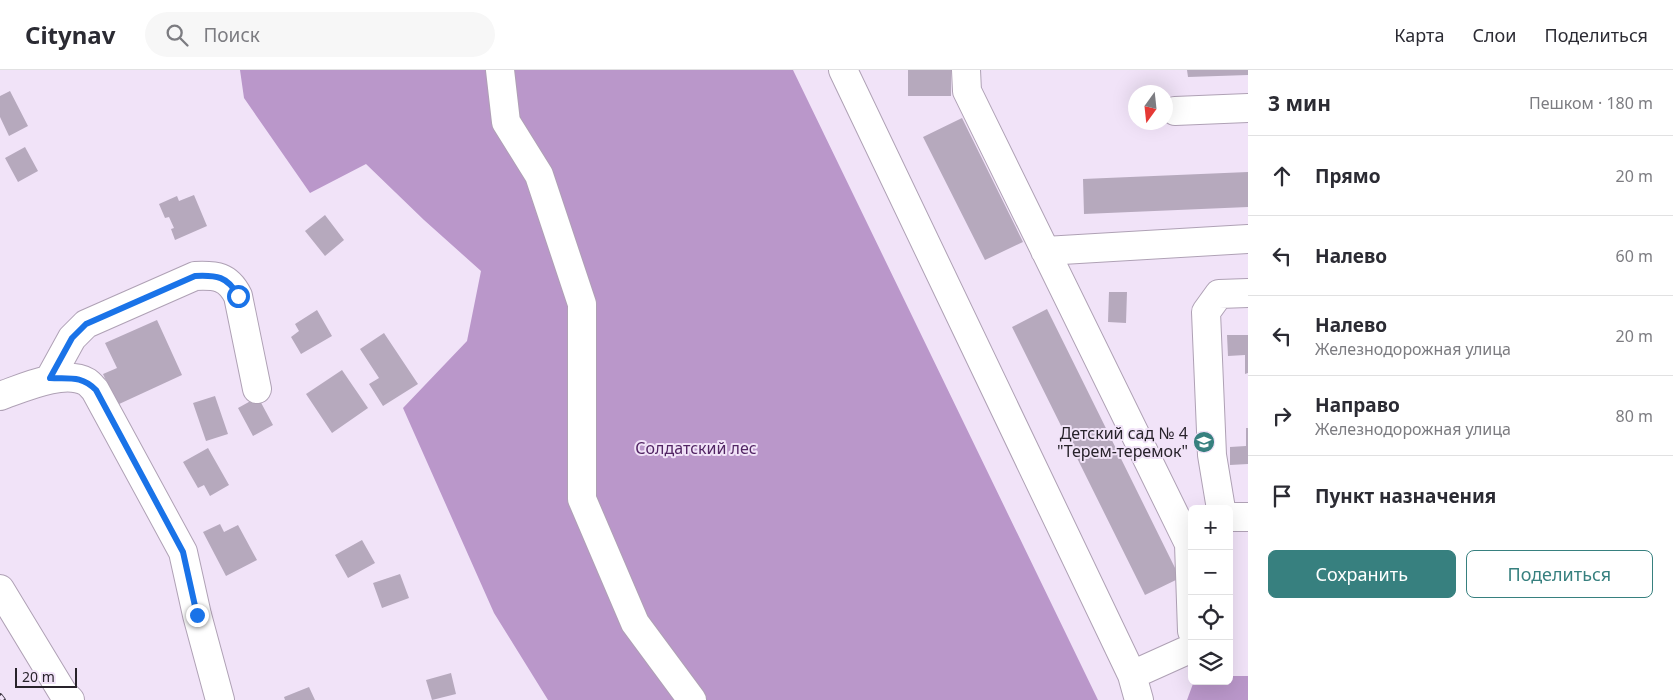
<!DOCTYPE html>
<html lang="ru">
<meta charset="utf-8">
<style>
:root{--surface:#fff;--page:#f7f7f7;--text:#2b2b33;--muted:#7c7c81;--line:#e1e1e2;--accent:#37807f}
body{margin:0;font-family:"Noto Sans",sans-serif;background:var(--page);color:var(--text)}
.controls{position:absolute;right:15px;bottom:15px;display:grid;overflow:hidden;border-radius:8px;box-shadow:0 5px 20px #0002}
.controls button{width:45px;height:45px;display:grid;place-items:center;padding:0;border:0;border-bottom:1px solid var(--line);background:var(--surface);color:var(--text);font:25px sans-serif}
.compass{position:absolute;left:1128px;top:15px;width:45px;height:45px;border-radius:50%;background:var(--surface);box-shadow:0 5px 20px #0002;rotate:195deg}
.scale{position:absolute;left:15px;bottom:12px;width:62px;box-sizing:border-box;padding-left:5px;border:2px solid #28232b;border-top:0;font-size:14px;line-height:18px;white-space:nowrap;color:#28232b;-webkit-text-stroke:4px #f1e3f8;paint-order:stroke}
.stop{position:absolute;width:15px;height:15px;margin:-11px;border:4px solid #1a73e8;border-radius:50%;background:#fff}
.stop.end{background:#1a73e8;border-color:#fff;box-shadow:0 1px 5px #0008}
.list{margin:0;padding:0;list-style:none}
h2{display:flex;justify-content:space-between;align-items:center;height:65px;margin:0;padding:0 20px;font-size:21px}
h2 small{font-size:16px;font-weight:400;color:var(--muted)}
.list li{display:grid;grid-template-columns:32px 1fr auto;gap:15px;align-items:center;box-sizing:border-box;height:80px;padding:0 20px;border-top:1px solid var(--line)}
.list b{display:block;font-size:19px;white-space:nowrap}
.list p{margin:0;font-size:16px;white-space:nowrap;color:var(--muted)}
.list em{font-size:16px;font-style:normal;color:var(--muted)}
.actions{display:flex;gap:10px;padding:15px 20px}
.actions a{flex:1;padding:11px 0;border:1px solid var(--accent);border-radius:8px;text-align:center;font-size:18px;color:var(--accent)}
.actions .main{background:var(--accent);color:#fff}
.icon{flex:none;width:28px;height:28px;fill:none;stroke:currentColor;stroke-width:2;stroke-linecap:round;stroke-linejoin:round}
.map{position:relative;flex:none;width:1248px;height:630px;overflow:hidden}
header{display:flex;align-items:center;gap:30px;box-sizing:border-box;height:70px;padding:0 25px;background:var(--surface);border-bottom:1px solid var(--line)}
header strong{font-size:24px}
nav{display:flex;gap:28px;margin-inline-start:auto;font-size:18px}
.search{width:350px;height:45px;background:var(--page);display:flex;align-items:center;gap:12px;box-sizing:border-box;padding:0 18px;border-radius:28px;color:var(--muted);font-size:19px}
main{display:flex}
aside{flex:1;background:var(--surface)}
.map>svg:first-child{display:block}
</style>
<header>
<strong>Citynav</strong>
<div class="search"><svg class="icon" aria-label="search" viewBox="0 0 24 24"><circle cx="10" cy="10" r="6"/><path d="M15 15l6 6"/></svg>Поиск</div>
<nav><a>Карта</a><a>Слои</a><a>Поделиться</a></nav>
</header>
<main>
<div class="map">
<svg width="1248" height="630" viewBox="0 0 1248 630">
<rect width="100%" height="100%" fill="#f1e3f8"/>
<!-- forest -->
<path fill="#ba97ca" d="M 240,0 L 793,0 L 1098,630 L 548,630 L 494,543 L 403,338 L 467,271 L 481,201 L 424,150 L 366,94 L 310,123 L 244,28 Z
M 1229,606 L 1248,606 L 1248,630 L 1187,630 L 1194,611 L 1229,611 Z"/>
<!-- building -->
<path fill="#b6a9bd" d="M 908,0 L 951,0 L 951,26 L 908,26 Z
M 1187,0 L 1248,0 L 1248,5 L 1188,7 Z
M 10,21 L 28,56 L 9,66 L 0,47 L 0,26 Z
M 962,48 L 1023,172 L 985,190 L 923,67 Z
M 25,77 L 38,101 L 18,112 L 5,88 Z
M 1248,102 L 1248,137 L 1084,144 L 1083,109 Z
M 194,125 L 207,156 L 175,170 L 171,159 L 174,158 L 169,147 L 165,148 L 159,134 L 177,126 L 179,131 Z
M 325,145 L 344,170 L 325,186 L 305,161 Z
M 1109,222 L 1127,222 L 1126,253 L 1108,252 Z
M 1047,239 L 1180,508 L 1145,525 L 1012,257 Z
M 317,240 L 332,266 L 301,284 L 291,267 L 299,261 L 295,254 Z
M 157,250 L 182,305 L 117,335 L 103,304 L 117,298 L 105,273 Z
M 384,263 L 418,314 L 383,336 L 369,314 L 379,308 L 360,279 Z
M 1227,265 L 1248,265 L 1248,303 L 1245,304 L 1245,285 L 1228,286 Z
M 342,300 L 368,338 L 332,363 L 306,324 Z
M 215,326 L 228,364 L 206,371 L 193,333 Z
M 258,327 L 273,355 L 253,366 L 238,338 Z
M 1246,358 L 1248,358 L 1248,394 L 1230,395 L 1230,377 L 1246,376 Z
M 208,378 L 229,415 L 210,426 L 204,415 L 198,418 L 183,392 Z
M 220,454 L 224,462 L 238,455 L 257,490 L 226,506 L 203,462 Z
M 362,470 L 375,493 L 348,508 L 335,485 Z
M 400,504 L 409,528 L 382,538 L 373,513 Z
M 451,603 L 456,624 L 432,630 L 426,610 Z
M 309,617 L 315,630 L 285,630 L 284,627 Z"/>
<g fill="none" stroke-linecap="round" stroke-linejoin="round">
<!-- minor casing -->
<g stroke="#afa1b5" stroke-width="30">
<path id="minor" d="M 500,0 L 506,52 L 539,105 L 582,234 L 582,429 L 635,553 L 692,630
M 843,0 L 1132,605 L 1192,578
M 966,0 L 967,21 L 1189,474 L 1192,561
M 1175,41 L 1248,38
M 1045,181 L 1248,169
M 50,308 L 72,268 L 86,254 L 195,206 C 216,205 228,206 238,226 L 257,319
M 0,326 C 23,318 64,299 87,312 C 90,314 93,318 95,320 L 183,482 L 197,545 L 220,630
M 1221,439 L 1212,385 L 1206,242 L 1219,224 L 1248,223
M 1229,447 L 1248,447
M 0,519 L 63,623 L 70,630
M 1132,605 L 1139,630"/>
</g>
<!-- minor -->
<use href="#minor" stroke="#fff" stroke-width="28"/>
<!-- rail casing -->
<g stroke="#3c3640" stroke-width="5.5">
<path id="rail" d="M 0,626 L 3,630"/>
</g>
<!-- rail -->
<use href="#rail" stroke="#f1e3f8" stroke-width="4" stroke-dasharray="11" stroke-linecap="butt"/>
</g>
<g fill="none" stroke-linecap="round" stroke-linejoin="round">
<!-- route -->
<path stroke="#1a73e8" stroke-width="6" d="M 197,545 L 183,482 L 96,320 C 81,305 69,309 50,308 L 72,268 L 86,254 L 195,206 C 216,205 228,206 238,226"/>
</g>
<!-- icons -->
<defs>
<g id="school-disc" transform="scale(1.125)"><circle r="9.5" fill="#37807f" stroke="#f1e3f8"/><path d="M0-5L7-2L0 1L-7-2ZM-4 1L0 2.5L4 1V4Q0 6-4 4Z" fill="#fff"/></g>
</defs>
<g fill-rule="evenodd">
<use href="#school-disc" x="1204" y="372"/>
</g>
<g text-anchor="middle" stroke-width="4" stroke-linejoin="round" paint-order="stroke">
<!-- poi labels -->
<g font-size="16" fill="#28232b" stroke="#f1e3f8" text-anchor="end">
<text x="1188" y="369">Детский сад № 4<tspan x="1188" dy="18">"Терем-теремок"</tspan></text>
</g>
<!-- park labels -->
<g font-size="16" fill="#522564" stroke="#f1e3f8">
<text x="696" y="384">Солдатский лес</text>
</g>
</g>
</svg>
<div class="controls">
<button>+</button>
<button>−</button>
<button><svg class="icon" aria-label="locate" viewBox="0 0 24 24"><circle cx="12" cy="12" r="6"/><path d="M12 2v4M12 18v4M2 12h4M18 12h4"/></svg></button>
<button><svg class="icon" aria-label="layers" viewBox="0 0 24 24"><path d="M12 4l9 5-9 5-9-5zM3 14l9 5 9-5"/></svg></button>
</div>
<svg class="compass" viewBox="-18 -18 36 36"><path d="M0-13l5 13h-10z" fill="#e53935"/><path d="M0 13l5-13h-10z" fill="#7c7c81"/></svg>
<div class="scale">20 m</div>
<div class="stop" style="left:238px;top:226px"></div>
<div class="stop end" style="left:197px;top:545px"></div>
</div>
<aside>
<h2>3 мин<small>Пешком · 180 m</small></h2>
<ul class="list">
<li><svg class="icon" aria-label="ahead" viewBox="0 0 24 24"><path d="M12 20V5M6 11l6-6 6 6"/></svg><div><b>Прямо</b></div><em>20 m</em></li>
<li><svg class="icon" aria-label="left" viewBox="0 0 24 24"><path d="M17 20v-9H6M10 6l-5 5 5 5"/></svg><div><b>Налево</b></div><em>60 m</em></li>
<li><svg class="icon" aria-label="left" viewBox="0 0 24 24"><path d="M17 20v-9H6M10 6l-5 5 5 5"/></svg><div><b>Налево</b><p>Железнодорожная улица</p></div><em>20 m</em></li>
<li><svg class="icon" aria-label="right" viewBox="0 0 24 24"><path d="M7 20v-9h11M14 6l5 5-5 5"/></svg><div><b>Направо</b><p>Железнодорожная улица</p></div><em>80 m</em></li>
<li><svg class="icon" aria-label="arrive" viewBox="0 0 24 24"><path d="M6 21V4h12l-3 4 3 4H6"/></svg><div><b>Пункт назначения</b></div></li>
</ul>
<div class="actions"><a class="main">Сохранить</a><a>Поделиться</a></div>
</aside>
</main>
